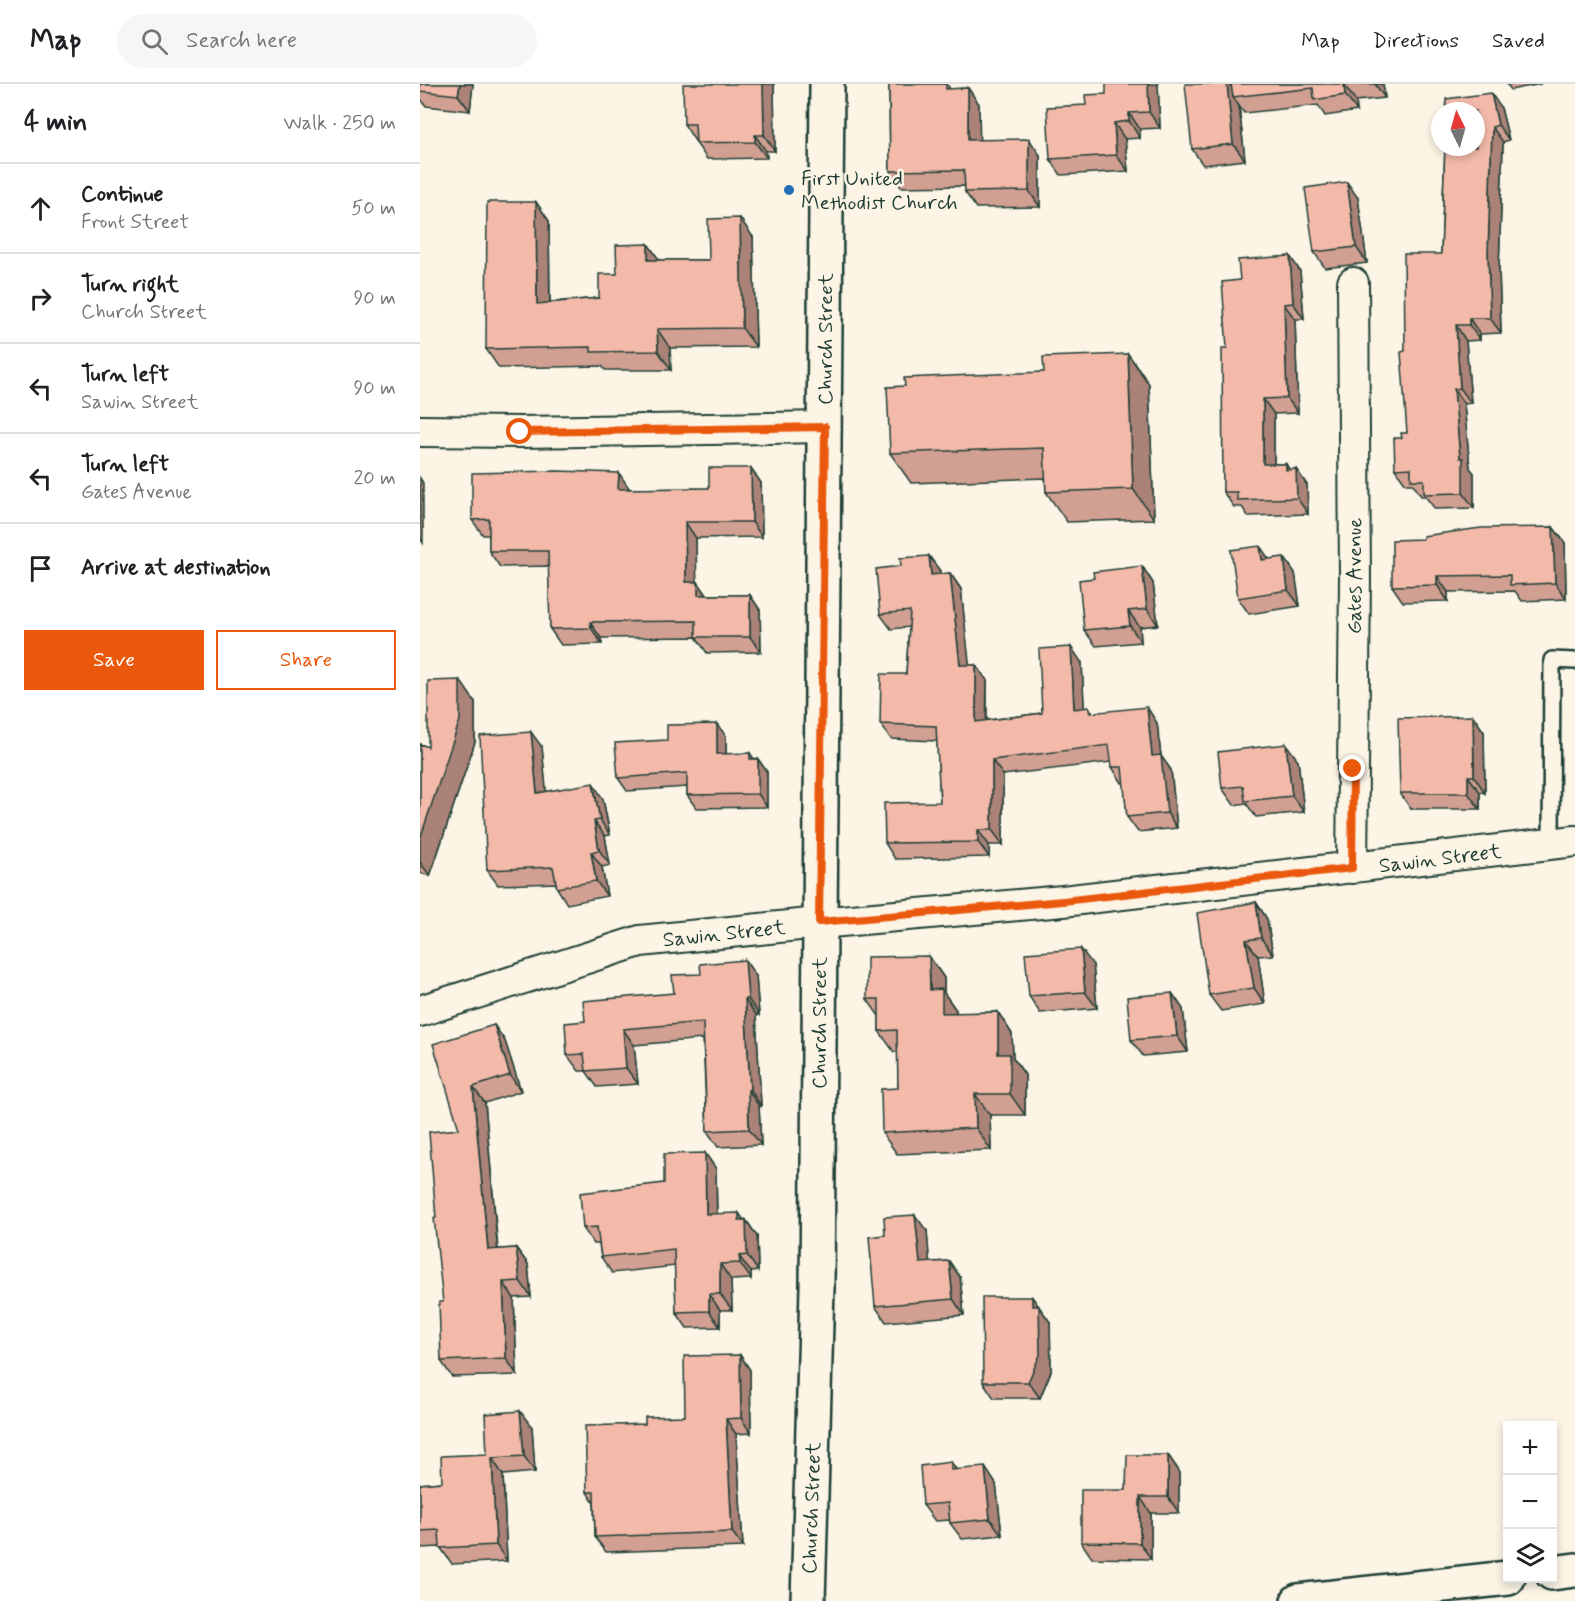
<!DOCTYPE html>
<meta charset="utf-8">
<style>
:root{--surface:#fff;--page:#f6f6f6;--text:#202124;--muted:#757577;--line:#e0e0e0;--accent:#ea580c}
body{margin:0;font-family:Mynerve,sans-serif;background:var(--page);color:var(--text)}
.controls{position:absolute;right:18px;bottom:18px;display:grid;overflow:hidden;border-radius:0px;box-shadow:0 3px 9px #0003}
.controls button{width:54px;height:54px;display:grid;place-items:center;padding:0;border:0;border-bottom:2px solid var(--line);background:var(--surface);color:var(--text);font:30px sans-serif}
.compass{position:absolute;left:1011px;top:18px;width:54px;height:54px;border-radius:50%;background:var(--surface);box-shadow:0 3px 9px #0003;rotate:355deg}
.stop{position:absolute;width:18px;height:18px;margin:-14px;border:4px solid #ea580c;border-radius:50%;background:#fff}
.stop.end{background:#ea580c;border-color:#fff;box-shadow:0 2px 6px #0008}
.list{margin:0;padding:0;list-style:none}
h2{display:flex;justify-content:space-between;align-items:center;height:78px;margin:0;padding:0 24px;font-size:26px}
h2 small{font-size:20px;font-weight:400;color:var(--muted)}
.list li{display:grid;grid-template-columns:39px 1fr auto;gap:18px;align-items:center;box-sizing:border-box;height:90px;padding:0 24px;border-top:2px solid var(--line)}
.list b{display:block;font-size:22px;white-space:nowrap}
.list p{margin:0;font-size:20px;white-space:nowrap;color:var(--muted)}
.list em{font-size:20px;font-style:normal;color:var(--muted)}
.actions{display:flex;gap:12px;padding:18px 24px}
.actions a{flex:1;padding:14px 0;border:2px solid var(--accent);border-radius:0px;text-align:center;font-size:21px;color:var(--accent)}
.actions .main{background:var(--accent);color:#fff}
.icon{flex:none;width:33px;height:33px;fill:none;stroke:currentColor;stroke-width:2;stroke-linecap:round;stroke-linejoin:round}
.map{position:relative;flex:none;width:1155px;height:1517px;overflow:hidden}
header{display:flex;align-items:center;gap:36px;box-sizing:border-box;height:84px;padding:0 30px;background:var(--surface);border-bottom:2px solid var(--line)}
header strong{font-size:28px}
nav{display:flex;gap:33px;margin-inline-start:auto;font-size:21px}
.search{width:420px;height:54px;background:var(--page);display:flex;align-items:center;gap:15px;box-sizing:border-box;padding:0 21px;border-radius:33px;color:var(--muted);font-size:22px}
main{display:flex}
aside{flex:1;background:var(--surface)}
.map>svg:first-child{display:block}
</style>
<header>
<strong>Map</strong>
<div class="search"><svg class="icon" aria-label="search" viewBox="0 0 24 24"><circle cx="10" cy="10" r="6"/><path d="M15 15l6 6"/></svg>Search here</div>
<nav><a>Map</a><a>Directions</a><a>Saved</a></nav>
</header>
<main>
<aside>
<h2>4 min<small>Walk · 250 m</small></h2>
<ul class="list">
<li><svg class="icon" aria-label="ahead" viewBox="0 0 24 24"><path d="M12 20V5M6 11l6-6 6 6"/></svg><div><b>Continue</b><p>Front Street</p></div><em>50 m</em></li>
<li><svg class="icon" aria-label="right" viewBox="0 0 24 24"><path d="M7 20v-9h11M14 6l5 5-5 5"/></svg><div><b>Turn right</b><p>Church Street</p></div><em>90 m</em></li>
<li><svg class="icon" aria-label="left" viewBox="0 0 24 24"><path d="M17 20v-9H6M10 6l-5 5 5 5"/></svg><div><b>Turn left</b><p>Sawin Street</p></div><em>90 m</em></li>
<li><svg class="icon" aria-label="left" viewBox="0 0 24 24"><path d="M17 20v-9H6M10 6l-5 5 5 5"/></svg><div><b>Turn left</b><p>Gates Avenue</p></div><em>20 m</em></li>
<li><svg class="icon" aria-label="arrive" viewBox="0 0 24 24"><path d="M6 21V4h12l-3 4 3 4H6"/></svg><div><b>Arrive at destination</b></div></li>
</ul>
<div class="actions"><a class="main">Save</a><a>Share</a></div>
</aside>
<div class="map">
<svg width="1155" height="1517" viewBox="0 0 1155 1517">
<rect width="100%" height="100%" fill="#fcf5e5"/>
<filter id="ink" filterUnits="userSpaceOnUse"><feTurbulence type="fractalNoise" baseFrequency=".0167" numOctaves="2"/><feDisplacementMap in="SourceGraphic" scale="12" xChannelSelector="R" yChannelSelector="G"/><feConvolveMatrix kernelMatrix="1 2 1 2 8 2 1 2 1" color-interpolation-filters="sRGB"/></filter>
<g filter="url(#ink)">
<g fill="none" stroke-linecap="round" stroke-linejoin="round">
<!-- service casing -->
<g stroke="#1f3d34" stroke-width="20">
<path id="service" d="M 1131,760 L 1132,576 L 1155,577"/>
</g>
<!-- minor casing -->
<g stroke="#1f3d34" stroke-width="34">
<path id="minor" d="M 0,347 L 101,348 L 405,343
M 932,784 L 935,494 L 933,199
M 0,927 L 220,857 L 399,839 L 643,817 L 1155,757"/>
</g>
<!-- tertiary casing -->
<g stroke="#1f3d34" stroke-width="38">
<path id="tertiary" d="M 1132,1489 L 1155,1486
M 388,1517 L 397,1204 L 407,0
M 878,1517 L 1088,1494"/>
</g>
<!-- service -->
<use href="#service" stroke="#fcf5e5" stroke-width="15"/>
<!-- minor -->
<use href="#minor" stroke="#fcf5e5" stroke-width="30"/>
<!-- tertiary -->
<use href="#tertiary" stroke="#fcf5e5" stroke-width="33"/>
</g>
<!-- wall -->
<path fill="#d1a092" stroke="#1f3d34" stroke-width="1.5" d="M 0,0 L 53,0 L 50,27 L 6,22 L 0,14 Z
M 354,0 L 355,67 L 346,67 L 347,74 L 287,75 L 276,59 L 276,57 L 275,57 L 264,40 Z
M 469,0 L 527,0 L 530,5 L 548,4 L 559,20 L 559,56 L 620,71 L 620,123 L 556,124 L 545,108 L 545,102 L 481,103 L 470,87 Z
M 738,0 L 740,44 L 720,45 L 720,54 L 705,55 L 708,87 L 641,91 L 630,75 L 666,21 L 686,10 Z
M 809,0 L 812,3 L 811,0 L 963,0 L 965,14 L 936,17 L 937,27 L 905,32 L 898,21 L 824,29 L 819,22 L 825,76 L 783,81 L 772,65 Z
M 1087,0 L 1121,0 L 1091,6 Z
M 1081,24 L 1089,56 L 1083,58 L 1079,185 L 1081,249 L 1060,250 L 1060,256 L 1046,257 L 1051,319 L 1044,320 L 1050,384 L 1054,389 L 1054,424 L 1015,425 L 1005,412 L 1001,412 L 993,400 L 986,400 L 975,385 L 982,354 L 987,349 L 985,267 L 1021,170 L 1025,63 Z
M 938,114 L 947,179 L 905,184 L 894,168 Z
M 116,118 L 129,137 L 130,218 L 179,214 L 197,190 L 228,160 L 239,176 L 289,176 L 333,153 L 336,263 L 250,264 L 251,286 L 185,286 L 182,282 L 79,284 L 66,265 Z
M 880,187 L 884,235 L 875,235 L 878,329 L 854,330 L 854,380 L 866,380 L 869,386 L 876,385 L 887,401 L 888,430 L 828,432 L 822,423 L 814,423 L 803,408 L 820,196 Z
M 708,270 L 729,300 L 734,435 L 647,438 L 626,408 L 625,394 L 491,399 L 470,369 L 485,302 L 624,288 Z
M 331,384 L 341,399 L 342,453 L 276,454 L 276,498 L 278,498 L 287,511 L 330,511 L 340,526 L 341,568 L 287,569 L 276,553 L 181,554 L 182,560 L 141,561 L 130,545 L 129,482 L 80,483 L 69,467 L 69,451 L 63,451 L 52,436 L 209,404 L 209,405 L 289,404 Z
M 1133,443 L 1145,459 L 1146,515 L 1102,517 L 1095,507 L 1028,508 L 1028,517 L 983,518 L 972,502 L 1003,455 Z
M 509,472 L 520,487 L 520,490 L 530,489 L 541,505 L 549,581 L 556,581 L 567,596 L 567,636 L 622,629 L 662,579 L 664,624 L 669,623 L 673,629 L 737,639 L 741,672 L 751,686 L 757,744 L 718,748 L 707,733 L 704,699 L 702,699 L 692,683 L 691,678 L 583,691 L 583,761 L 569,761 L 569,773 L 475,775 L 465,759 L 520,718 L 517,657 L 471,655 L 460,640 L 486,590 L 489,543 L 471,545 L 460,530 L 481,482 Z
M 864,473 L 875,489 L 880,522 L 829,530 L 818,514 L 849,475 Z
M 722,482 L 733,499 L 738,541 L 720,543 L 721,558 L 676,562 L 664,546 L 674,494 Z
M 55,618 L 55,658 L 10,792 L 0,789 L 0,660 L 8,663 Z
M 1053,632 L 1064,648 L 1065,709 L 1060,708 L 1060,725 L 991,725 L 980,709 Z
M 306,652 L 306,670 L 338,675 L 347,688 L 347,723 L 276,724 L 267,711 L 267,703 L 207,707 L 198,694 Z
M 122,663 L 126,708 L 183,715 L 190,751 L 185,752 L 190,781 L 182,783 L 187,812 L 147,820 L 137,804 L 136,799 L 78,801 L 67,786 Z
M 878,676 L 884,728 L 836,733 L 826,719 L 814,721 L 802,704 Z
M 836,818 L 847,835 L 853,871 L 838,872 L 845,920 L 801,927 L 789,911 Z
M 509,872 L 524,894 L 524,909 L 536,926 L 536,929 L 578,928 L 592,950 L 593,974 L 605,991 L 605,1031 L 570,1031 L 571,1066 L 477,1070 L 462,1049 L 478,1004 L 478,968 L 474,968 L 459,947 L 459,932 L 447,915 Z
M 673,881 L 677,924 L 620,929 L 609,912 Z
M 336,892 L 339,931 L 336,931 L 341,1022 L 339,1022 L 341,1061 L 298,1063 L 287,1047 L 283,955 L 214,961 L 218,1000 L 177,1003 L 166,987 L 159,987 L 147,971 L 165,937 L 254,909 Z
M 752,909 L 763,925 L 768,968 L 723,972 L 711,956 Z
M 74,941 L 85,957 L 101,1007 L 65,1019 L 78,1165 L 96,1164 L 108,1180 L 111,1213 L 94,1214 L 97,1291 L 32,1293 L 21,1277 L 23,1218 L 39,1045 Z
M 285,1069 L 296,1085 L 297,1130 L 326,1136 L 337,1152 L 338,1187 L 331,1188 L 331,1195 L 311,1196 L 312,1226 L 300,1226 L 300,1243 L 267,1244 L 256,1228 L 255,1182 L 192,1189 L 181,1173 L 179,1160 L 174,1160 L 163,1144 L 244,1099 Z
M 507,1147 L 509,1178 L 529,1177 L 540,1193 L 544,1231 L 466,1238 L 455,1222 Z
M 612,1213 L 630,1238 L 631,1287 L 620,1314 L 574,1314 L 563,1298 Z
M 320,1271 L 330,1286 L 331,1349 L 316,1350 L 323,1463 L 186,1468 L 175,1453 L 174,1419 L 167,1408 L 225,1340 L 265,1332 Z
M 112,1343 L 115,1388 L 83,1391 L 87,1477 L 32,1480 L 20,1463 L 0,1464 L 0,1400 L 22,1398 Z
M 748,1371 L 759,1387 L 759,1429 L 731,1429 L 731,1475 L 672,1474 L 661,1458 L 706,1406 Z
M 531,1378 L 536,1386 L 576,1400 L 582,1451 L 542,1455 L 530,1439 L 530,1436 L 515,1437 L 503,1421 Z"/>
<!-- shaded-wall -->
<path fill="#aa8277" stroke="#1f3d34" stroke-width="1.5" d="M 40,0 L 53,0 L 50,27 L 38,11 Z
M 343,0 L 354,0 L 355,67 L 344,51 Z
M 728,0 L 738,0 L 740,44 L 729,28 Z
M 807,0 L 809,0 L 818,12 L 813,13 L 819,22 L 825,76 L 813,60 Z
M 955,0 L 963,0 L 965,14 Z
M 924,1 L 936,17 L 937,27 L 925,11 Z
M 548,4 L 559,20 L 560,72 L 548,56 Z
M 1071,9 L 1081,24 L 1089,56 L 1078,41 Z
M 709,29 L 720,45 L 720,54 L 709,37 Z
M 694,39 L 705,55 L 708,87 L 696,71 Z
M 1072,43 L 1083,58 L 1079,185 L 1081,249 L 1070,234 L 1068,169 Z
M 335,51 L 346,67 L 347,74 L 335,58 Z
M 609,55 L 620,71 L 620,123 L 609,107 Z
M 927,98 L 938,114 L 947,179 L 936,163 Z
M 116,118 L 129,137 L 130,238 L 117,220 Z
M 320,134 L 333,153 L 336,263 L 322,244 Z
M 228,160 L 241,178 L 228,176 Z
M 870,172 L 880,187 L 884,235 L 873,219 Z
M 864,220 L 875,235 L 878,329 L 867,314 Z
M 1049,234 L 1060,250 L 1060,256 L 1049,241 Z
M 1036,241 L 1046,257 L 1051,319 L 1040,304 Z
M 237,245 L 250,264 L 251,286 L 238,267 Z
M 708,270 L 729,300 L 734,435 L 713,405 Z
M 1034,305 L 1044,320 L 1050,384 L 1054,389 L 1054,424 L 1043,409 Z
M 843,315 L 854,330 L 854,396 L 843,380 Z
M 866,380 L 876,396 L 876,385 L 887,401 L 888,430 L 877,414 L 866,386 Z
M 331,384 L 341,399 L 342,453 L 332,438 Z
M 199,389 L 209,404 L 209,421 L 198,405 Z
M 0,394 L 3,399 L 3,459 L 0,454 Z
M 265,438 L 276,454 L 277,513 L 266,498 Z
M 1133,443 L 1145,459 L 1146,515 L 1135,499 Z
M 840,462 L 851,478 L 842,476 Z
M 509,472 L 520,487 L 522,507 L 511,491 Z
M 864,473 L 875,489 L 880,522 L 868,506 Z
M 722,482 L 733,499 L 738,541 L 727,525 Z
M 530,489 L 541,505 L 551,596 L 540,581 Z
M 1017,492 L 1028,508 L 1028,517 L 1017,501 Z
M 278,498 L 288,513 L 278,511 Z
M 330,511 L 340,526 L 341,568 L 330,553 Z
M 708,527 L 720,543 L 721,558 L 710,542 Z
M 170,538 L 181,554 L 182,560 L 171,544 Z
M 651,563 L 662,579 L 665,640 L 654,625 Z
M 556,581 L 567,596 L 566,653 L 556,638 Z
M 40,596 L 55,618 L 55,658 L 10,792 L 0,778 L 0,755 Z
M 727,623 L 737,639 L 741,672 L 751,686 L 757,744 L 747,729 L 732,672 Z
M 1053,632 L 1064,648 L 1065,709 L 1054,692 Z
M 297,640 L 306,652 L 306,683 L 297,670 Z
M 111,648 L 122,663 L 128,725 L 117,709 Z
M 866,660 L 878,676 L 884,728 L 872,712 Z
M 330,669 L 338,681 L 338,675 L 347,688 L 347,723 L 338,710 L 330,675 Z
M 572,676 L 583,691 L 583,761 L 572,746 Z
M 1048,692 L 1060,708 L 1060,725 L 1048,709 Z
M 173,699 L 183,715 L 190,751 L 180,736 Z
M 174,737 L 185,752 L 190,781 L 179,766 Z
M 558,746 L 569,761 L 569,773 L 558,758 Z
M 171,768 L 182,783 L 187,812 L 176,797 Z
M 836,818 L 847,835 L 853,871 L 841,854 Z
M 826,856 L 838,872 L 845,920 L 834,904 Z
M 661,865 L 673,881 L 677,924 L 665,908 Z
M 509,872 L 524,894 L 524,909 L 536,926 L 537,950 L 522,929 L 510,906 Z
M 325,876 L 336,892 L 339,931 L 328,915 Z
M 752,909 L 763,925 L 768,968 L 757,952 Z
M 325,915 L 336,931 L 341,1022 L 330,1005 Z
M 578,928 L 592,950 L 593,974 L 605,991 L 605,1031 L 590,1010 L 578,970 Z
M 74,941 L 85,957 L 101,1007 L 90,991 Z
M 203,945 L 214,961 L 218,1000 L 206,984 Z
M 53,1003 L 65,1019 L 79,1182 L 68,1166 Z
M 328,1006 L 339,1022 L 341,1061 L 329,1045 Z
M 555,1010 L 570,1031 L 571,1066 L 556,1044 Z
M 285,1069 L 296,1085 L 297,1146 L 286,1130 Z
M 319,1129 L 326,1139 L 326,1136 L 337,1152 L 338,1187 L 327,1171 L 319,1136 Z
M 495,1131 L 507,1147 L 511,1195 L 500,1179 Z
M 96,1164 L 108,1180 L 111,1213 L 100,1197 Z
M 319,1172 L 331,1188 L 331,1195 L 320,1179 Z
M 529,1177 L 540,1193 L 544,1231 L 533,1215 Z
M 300,1180 L 311,1196 L 312,1226 L 300,1210 Z
M 83,1198 L 94,1214 L 97,1291 L 86,1274 Z
M 289,1210 L 300,1226 L 300,1243 L 289,1227 Z
M 612,1213 L 630,1238 L 631,1287 L 620,1314 L 608,1298 L 612,1222 Z
M 320,1271 L 330,1286 L 331,1349 L 321,1334 Z
M 100,1327 L 112,1343 L 115,1388 L 104,1372 Z
M 306,1335 L 316,1350 L 323,1463 L 312,1448 Z
M 748,1371 L 759,1387 L 759,1429 L 748,1413 Z
M 72,1374 L 83,1391 L 87,1477 L 76,1461 Z
M 531,1378 L 542,1394 L 531,1386 Z
M 565,1383 L 576,1400 L 582,1451 L 570,1435 Z
M 720,1413 L 731,1429 L 731,1475 L 720,1459 Z"/>
<!-- building -->
<path fill="#f3baaa" stroke="#1f3d34" stroke-width="1.5" d="M 0,0 L 40,0 L 38,11 L 0,7 Z
M 263,0 L 343,0 L 344,51 L 335,51 L 335,58 L 276,59 L 275,40 L 264,40 Z
M 469,0 L 526,0 L 526,5 L 548,4 L 548,56 L 609,55 L 609,107 L 545,108 L 544,86 L 470,87 Z
M 686,0 L 728,0 L 729,28 L 709,29 L 709,37 L 694,39 L 696,71 L 630,75 L 627,23 L 666,21 L 665,11 L 686,10 Z
M 765,0 L 807,0 L 813,60 L 772,65 Z
M 811,0 L 933,0 L 924,1 L 925,11 L 894,16 L 893,4 L 813,13 Z
M 1071,9 L 1078,41 L 1072,43 L 1068,169 L 1070,234 L 1049,234 L 1049,241 L 1036,241 L 1040,304 L 1034,305 L 1040,374 L 1043,374 L 1043,409 L 1004,410 L 1004,396 L 991,396 L 991,384 L 975,385 L 974,354 L 982,354 L 981,349 L 987,349 L 981,268 L 985,267 L 984,170 L 1021,170 L 1025,63 L 1056,63 L 1056,27 L 1026,27 L 1026,15 Z
M 927,98 L 936,163 L 894,168 L 885,104 Z
M 67,118 L 116,118 L 117,220 L 179,214 L 179,190 L 197,190 L 196,161 L 228,160 L 228,176 L 289,176 L 288,135 L 320,134 L 322,244 L 237,245 L 238,267 L 171,268 L 171,263 L 66,265 Z
M 870,172 L 873,219 L 864,220 L 867,314 L 843,315 L 843,380 L 866,380 L 866,386 L 876,385 L 877,414 L 817,416 L 817,408 L 803,408 L 802,264 L 807,264 L 802,198 L 820,196 L 818,176 Z
M 708,270 L 713,405 L 626,408 L 624,364 L 470,369 L 467,303 L 485,302 L 484,294 L 624,288 L 623,273 Z
M 289,384 L 331,384 L 332,438 L 265,438 L 266,498 L 278,498 L 278,511 L 330,511 L 330,553 L 276,553 L 276,537 L 170,538 L 171,544 L 130,545 L 128,467 L 69,467 L 69,435 L 52,436 L 52,389 L 138,387 L 199,389 L 198,405 L 289,404 Z
M 1133,443 L 1135,499 L 1090,501 L 1090,491 L 1017,492 L 1017,501 L 972,502 L 972,456 L 1003,455 L 1003,452 L 1061,444 Z
M 840,462 L 842,476 L 864,473 L 868,506 L 818,514 L 811,466 Z
M 509,472 L 511,491 L 530,489 L 540,581 L 556,581 L 556,638 L 622,629 L 619,565 L 651,563 L 654,625 L 669,623 L 670,629 L 727,623 L 732,672 L 741,671 L 747,729 L 707,733 L 702,683 L 692,683 L 689,661 L 572,676 L 572,746 L 558,746 L 558,758 L 465,759 L 464,719 L 520,718 L 516,642 L 460,640 L 461,590 L 486,590 L 490,527 L 460,530 L 456,485 L 481,482 L 480,474 Z
M 722,482 L 727,525 L 708,527 L 710,542 L 664,546 L 659,496 L 674,494 L 673,488 Z
M 40,596 L 40,636 L 0,755 L 0,660 L 8,663 L 8,597 Z
M 1053,632 L 1054,692 L 1048,692 L 1048,709 L 980,709 L 978,634 Z
M 297,640 L 297,670 L 330,669 L 330,675 L 338,675 L 338,710 L 267,711 L 267,689 L 198,694 L 195,659 L 247,656 L 247,641 Z
M 111,648 L 117,709 L 173,699 L 180,736 L 174,737 L 179,766 L 171,768 L 176,797 L 137,804 L 133,783 L 67,786 L 60,652 Z
M 866,660 L 872,712 L 825,717 L 823,702 L 802,704 L 798,668 Z
M 836,818 L 841,854 L 826,856 L 834,904 L 789,911 L 777,829 Z
M 661,865 L 665,908 L 609,912 L 605,869 Z
M 509,872 L 510,906 L 522,905 L 522,929 L 578,928 L 578,970 L 590,970 L 590,1010 L 555,1010 L 556,1044 L 462,1049 L 461,1005 L 478,1004 L 477,946 L 459,947 L 459,915 L 447,915 L 447,873 Z
M 325,876 L 328,915 L 325,915 L 330,1005 L 328,1006 L 329,1045 L 287,1047 L 283,938 L 203,945 L 206,984 L 166,987 L 164,970 L 147,971 L 145,939 L 165,937 L 163,917 L 254,909 L 252,891 L 281,890 L 280,880 Z
M 752,909 L 757,952 L 711,956 L 707,913 Z
M 74,941 L 90,991 L 53,1003 L 62,1102 L 68,1166 L 96,1164 L 100,1197 L 83,1198 L 86,1274 L 21,1277 L 19,1218 L 23,1218 L 14,1134 L 16,1134 L 9,1048 L 39,1045 L 13,960 Z
M 285,1069 L 286,1130 L 319,1129 L 319,1136 L 326,1136 L 327,1171 L 319,1172 L 320,1179 L 300,1180 L 300,1210 L 289,1210 L 289,1227 L 256,1228 L 254,1165 L 181,1173 L 177,1143 L 163,1144 L 160,1109 L 244,1099 L 244,1070 Z
M 495,1131 L 500,1179 L 529,1177 L 533,1215 L 455,1222 L 449,1153 L 465,1151 L 464,1133 Z
M 562,1213 L 612,1213 L 612,1222 L 619,1222 L 620,1271 L 608,1298 L 563,1298 Z
M 320,1271 L 321,1334 L 306,1335 L 312,1448 L 175,1453 L 174,1408 L 167,1408 L 165,1342 L 225,1340 L 225,1333 L 265,1332 L 264,1272 Z
M 100,1327 L 104,1372 L 72,1374 L 76,1461 L 20,1464 L 19,1446 L 0,1447 L 0,1400 L 22,1398 L 21,1372 L 67,1370 L 65,1330 Z
M 707,1371 L 748,1371 L 748,1413 L 720,1413 L 720,1459 L 661,1458 L 661,1406 L 706,1406 Z
M 531,1378 L 531,1386 L 565,1383 L 570,1435 L 530,1439 L 528,1419 L 503,1421 L 500,1382 Z"/>
</g>
<g fill="none" stroke-linecap="round" stroke-linejoin="round" filter="url(#ink)">
<!-- route -->
<path stroke="#ea580c" stroke-width="8" d="M 100,348 L 405,343 L 399,838 L 643,817 L 932,784 L 933,685"/>
</g>
<!-- markers -->
<circle fill="#1f6fb2" stroke="#fcf5e5" stroke-width="2" cx="369" cy="106" r="6"/>
<g text-anchor="middle" stroke-width="5" stroke-linejoin="round" paint-order="stroke">
<!-- poi labels -->
<g font-size="21" fill="#1f3d34" stroke="#fcf5e5" text-anchor="start">
<text x="381" y="101">First United<tspan x="381" dy="24">Methodist Church</tspan></text>
</g>
<!-- street labels -->
<g font-size="21" fill="#1f3d34" stroke="#fcf5e5">
<text transform="translate(405 255) rotate(-90)" y="7">Church Street</text>
<text transform="translate(934 492) rotate(-90)" y="7">Gates Avenue</text>
<text transform="translate(1020 774) rotate(-7)" y="7">Sawin Street</text>
<text transform="translate(304 849) rotate(-6)" y="7">Sawin Street</text>
<text transform="translate(399 939) rotate(-90)" y="7">Church Street</text>
<text transform="translate(391 1424) rotate(-88)" y="7">Church Street</text>
</g>
</g>
</svg>
<div class="controls">
<button>+</button>
<button>−</button>
<button><svg class="icon" aria-label="layers" viewBox="0 0 24 24"><path d="M12 4l9 5-9 5-9-5zM3 14l9 5 9-5"/></svg></button>
</div>
<svg class="compass" viewBox="-18 -18 36 36"><path d="M0-13l5 13h-10z" fill="#e53935"/><path d="M0 13l5-13h-10z" fill="#757577"/></svg>
<div class="stop" style="left:100px;top:348px"></div>
<div class="stop end" style="left:933px;top:685px"></div>
</div>
</main>
